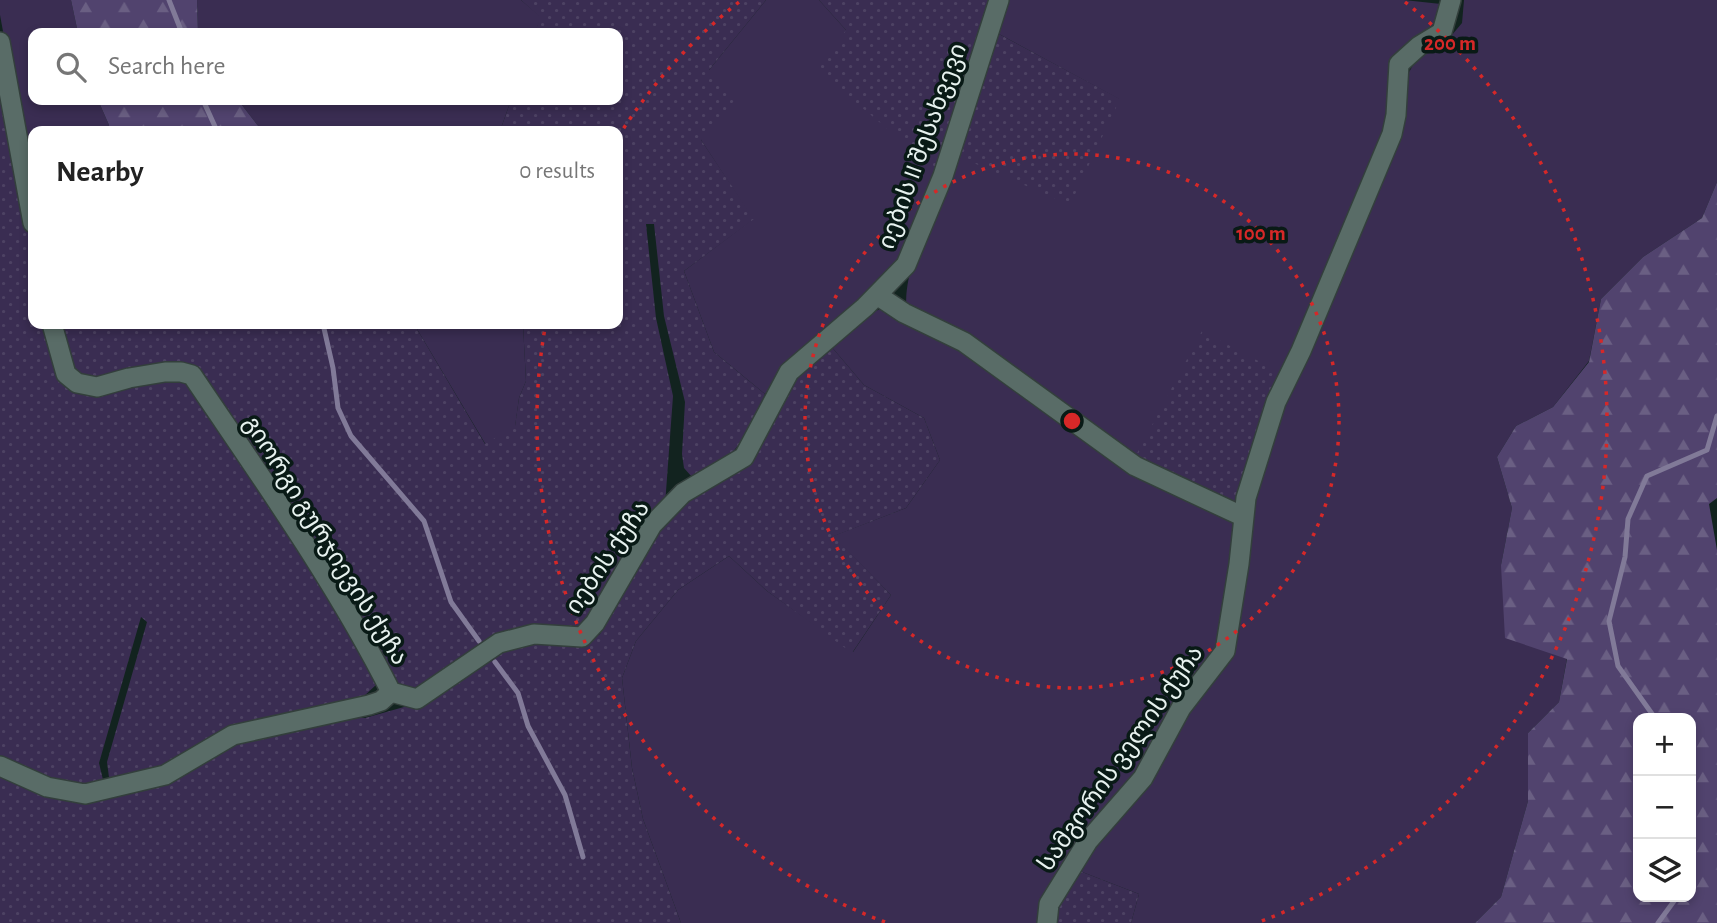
<!DOCTYPE html>
<meta charset="utf-8">
<style>
:root{--surface:#fff;--page:#f2f2f2;--text:#222;--muted:#767676;--line:#e0e0e0}
body{margin:0;font-family:"Alegreya Sans","Noto Sans Georgian",sans-serif;background:var(--page);color:var(--text)}
.controls{position:absolute;right:21px;bottom:21px;display:grid;overflow:hidden;border-radius:14px;box-shadow:0 4px 10px #0003}
.controls button{width:63px;height:63px;display:grid;place-items:center;padding:0;border:0;border-bottom:2px solid var(--line);background:var(--surface);color:var(--text);font:35px sans-serif}
.list{margin:0;padding:0;list-style:none}
h2{display:flex;justify-content:space-between;align-items:center;height:91px;margin:0;padding:0 28px;font-size:30px}
h2 small{font-size:23px;font-weight:400;color:var(--muted)}
.icon{flex:none;width:38px;height:38px;fill:none;stroke:currentColor;stroke-width:2;stroke-linecap:round;stroke-linejoin:round}
.map{position:relative;flex:none;width:1717px;height:923px;overflow:hidden}
.search{position:absolute;background:var(--surface);box-shadow:0 4px 10px #0003;left:28px;top:28px;width:595px;height:77px;display:flex;align-items:center;gap:18px;box-sizing:border-box;padding:0 24px;border-radius:14px;color:var(--muted);font-size:26px}
.panel{position:absolute;background:var(--surface);box-shadow:0 4px 10px #0003;left:28px;top:126px;width:595px;height:203px;border-radius:14px}
.map>svg:first-child{display:block}
</style>
<div class="map">
<svg width="1717" height="923" viewBox="0 0 1717 923">
<defs>
<pattern id="forest-firs" width="22" height="20" patternUnits="userSpaceOnUse" patternTransform="scale(1.75)"><rect width="22" height="20" fill="#51436e"/><path d="M5 1l3.5 6h-7zM16 11l3.5 6h-7z" fill="#6a5f83"/></pattern>
<pattern id="park-dots" width="8" height="8" patternUnits="userSpaceOnUse" patternTransform="scale(1.75)"><rect width="8" height="8" fill="#3a2d52"/><path d="M2 2h.1M6 6h.1" fill="none" stroke="#4d4263" stroke-width="1.8" stroke-linecap="round"/></pattern>
</defs>
<rect width="100%" height="100%" fill="#12231f"/>
<!-- grass -->
<path fill="#3a2d52" d="M 0,0 L 71,0 L 78,33 L 33,33 L 33,100 L 98,100 L 109,125 L 107,131 L 33,131 L 33,195 L 0,15 Z
M 197,0 L 521,0 L 541,17 L 535,33 L 198,33 Z
M 766,0 L 819,0 L 846,30 L 939,172 L 901,263 L 785,370 L 765,394 L 714,352 L 684,271 L 753,219 L 701,140 L 709,70 Z
M 1003,0 L 1404,0 L 1441,4 L 1435,29 L 1413,43 L 1386,126 L 1335,261 L 1295,339 L 1281,373 L 1140,451 L 1134,459 L 907,310 C 900,274 939,191 953,154 L 1119,99 L 997,33 Z
M 1464,0 L 1717,0 L 1717,182 L 1702,218 L 1643,257 L 1601,299 L 1589,361 L 1553,407 L 1516,426 L 1497,457 L 1512,508 L 1501,565 L 1567,658 L 1559,702 L 1528,733 L 1528,801 L 1501,897 L 1475,923 L 1131,923 L 1139,894 L 1077,870 L 1142,790 L 1174,729 L 1230,655 L 1249,562 L 1251,502 L 1283,407 L 1405,122 L 1405,79 L 1419,55 L 1446,42 L 1462,23 Z
M 238,100 L 511,100 L 500,131 L 262,131 Z
M 882,309 L 940,338 L 1235,522 L 1220,643 L 1040,923 L 681,923 L 643,819 L 632,768 L 622,678 L 636,641 L 678,590 L 729,556 L 767,591 L 853,652 L 891,595 L 833,536 L 906,508 L 940,460 L 924,418 L 864,385 L 830,345 L 867,313 Z
M 414,324 L 523,324 L 526,381 L 519,398 L 515,427 L 486,445 Z"/>
<!-- forest -->
<path fill="url(#forest-firs)" fill-rule="evenodd" d="M 71,0 L 197,0 L 198,33 L 78,33 Z
M 98,100 L 238,100 L 262,131 L 107,131 L 109,125 Z
M 1717,182 L 1717,498 L 1709,504 L 1717,550 L 1717,923 L 1475,923 L 1501,897 L 1528,801 L 1528,733 L 1559,702 L 1567,659 L 1505,638 L 1501,565 L 1512,508 L 1497,457 L 1516,426 L 1553,407 L 1589,362 L 1601,299 L 1643,257 L 1702,218 ZM 1691,718 L 1691,897 L 1638,897 L 1638,718 Z"/>
<!-- park -->
<path fill="url(#park-dots)" d="M 521,0 L 766,0 L 709,70 L 734,101 L 701,140 L 754,219 L 684,271 L 714,352 L 765,394 L 747,434 L 725,462 L 692,477 L 684,468 L 682,454 L 685,402 L 664,316 L 654,224 L 646,224 L 656,318 L 673,396 L 665,505 L 581,628 L 530,630 L 416,690 L 393,685 L 320,540 L 308,541 L 201,374 L 101,380 C 67,375 64,353 58,324 L 414,324 L 485,444 L 515,426 L 519,398 L 526,381 L 523,324 L 618,324 L 618,131 L 500,131 L 511,100 L 618,100 L 618,33 L 535,33 L 540,17 Z
M 819,0 L 993,0 L 939,172 L 817,70 L 846,30 Z
M 997,33 L 1120,99 L 1070,205 L 953,154 Z
M 0,61 L 33,255 L 33,324 L 48,324 L 66,385 L 185,375 L 308,557 L 377,684 L 363,697 L 161,771 L 110,785 L 107,762 L 147,622 L 141,617 L 99,763 L 104,784 L 96,786 L 45,782 L 0,761 Z
M 1202,331 L 1281,373 L 1239,510 L 1134,459 Z
M 830,345 L 864,385 L 924,418 L 940,460 L 906,508 L 834,536 L 891,595 L 852,653 L 767,591 L 729,556 L 678,590 L 636,641 L 622,678 L 632,768 L 643,819 L 681,923 L 0,923 L 0,772 L 81,800 L 237,740 L 338,717 L 365,718 L 418,703 L 505,649 L 538,640 L 580,646 L 600,634 L 620,592 L 652,539 L 677,508 L 746,463 L 791,379 Z
M 1077,870 L 1139,894 L 1131,923 L 1055,923 L 1058,902 Z"/>
<g fill="none" stroke-linecap="round" stroke-linejoin="round">
<!-- stream -->
<path stroke="#817a98" stroke-width="5" d="M 169,0 L 182,33
M 203,100 L 217,131
M 323,324 L 333,368 L 338,408 L 351,436 L 424,521 L 451,602 L 479,641
M 495,662 L 518,693 L 528,726 L 565,795 L 583,857
M 1655,718 L 1618,666 L 1609,621 L 1625,557 L 1628,519 L 1647,476 L 1707,450 L 1717,416
M 1658,923 L 1677,897"/>
<!-- street casing -->
<g stroke="#333f3c" stroke-width="22">
<path id="street" d="M 0,42 L 33,223
M 877,295 L 904,313 L 964,342 L 1135,466 L 1244,517
M 52,324 L 66,374 L 77,383 L 97,387 L 129,378 L 165,372 L 181,372 L 192,375 C 262,479 335,581 391,692
M 391,692 L 417,699 L 499,643 L 534,634 L 582,637 L 595,623 L 652,525 L 683,493 L 744,457 L 789,372 L 865,307 L 906,265 L 943,176 L 999,0
M 0,766 L 47,787 L 85,794 L 165,775 L 233,735 L 369,705 L 381,701 L 391,692
M 1047,923 L 1049,904 L 1088,841 L 1143,778 L 1181,708 L 1225,651 L 1239,564 L 1246,498 L 1276,402 L 1301,351 L 1392,134 L 1396,115 L 1399,64 L 1419,46 L 1442,32 L 1451,0"/>
</g>
<!-- street -->
<use href="#street" stroke="#596c67" stroke-width="19"/>
</g>
<!-- distance rings -->
<g fill="none" stroke="#d62828" stroke-width="3.5" stroke-dasharray="3.5 7">
<circle cx="1072" cy="421" r="267"/>
<path d="M885 922A535 535 0 0 1 545 328M618 137A535 535 0 0 1 739 2M1405 2A535 535 0 0 1 1259 922"/>
</g>
<g text-anchor="middle" stroke-width="7" stroke-linejoin="round" paint-order="stroke">
<!-- street labels -->
<g font-size="24" fill="#e7f2ef" stroke="#091a16">
<text transform="translate(922 146) rotate(-70)" y="8">იების II შესახვევი</text>
<text transform="translate(326 540) rotate(58)" y="8">გიორგი გურჯიევის ქუჩა</text>
<text transform="translate(607 557) rotate(-56)" y="8">იების ქუჩა</text>
<text transform="translate(1120 758) rotate(-55)" y="8">სამგორის ველის ქუჩა</text>
</g>
</g>
<circle cx="1072" cy="421" r="10" fill="#d62828" stroke="#091a16" stroke-width="3.5"/>
<g font-size="21" text-anchor="middle" font-weight="bold" fill="#d62828" stroke="#091a16" stroke-width="7" stroke-linejoin="round" paint-order="stroke">
<text x="1450" y="50">200 m</text>
<text x="1261" y="240">100 m</text>
</g>
</svg>
<div class="controls">
<button>+</button>
<button>−</button>
<button><svg class="icon" aria-label="layers" viewBox="0 0 24 24"><path d="M12 4l9 5-9 5-9-5zM3 14l9 5 9-5"/></svg></button>
</div>
<div class="search"><svg class="icon" aria-label="search" viewBox="0 0 24 24"><circle cx="10" cy="10" r="6"/><path d="M15 15l6 6"/></svg>Search here</div>
<section class="panel">
<h2>Nearby<small>0 results</small></h2>
<ul class="list">
</ul>
</section>
</div>
